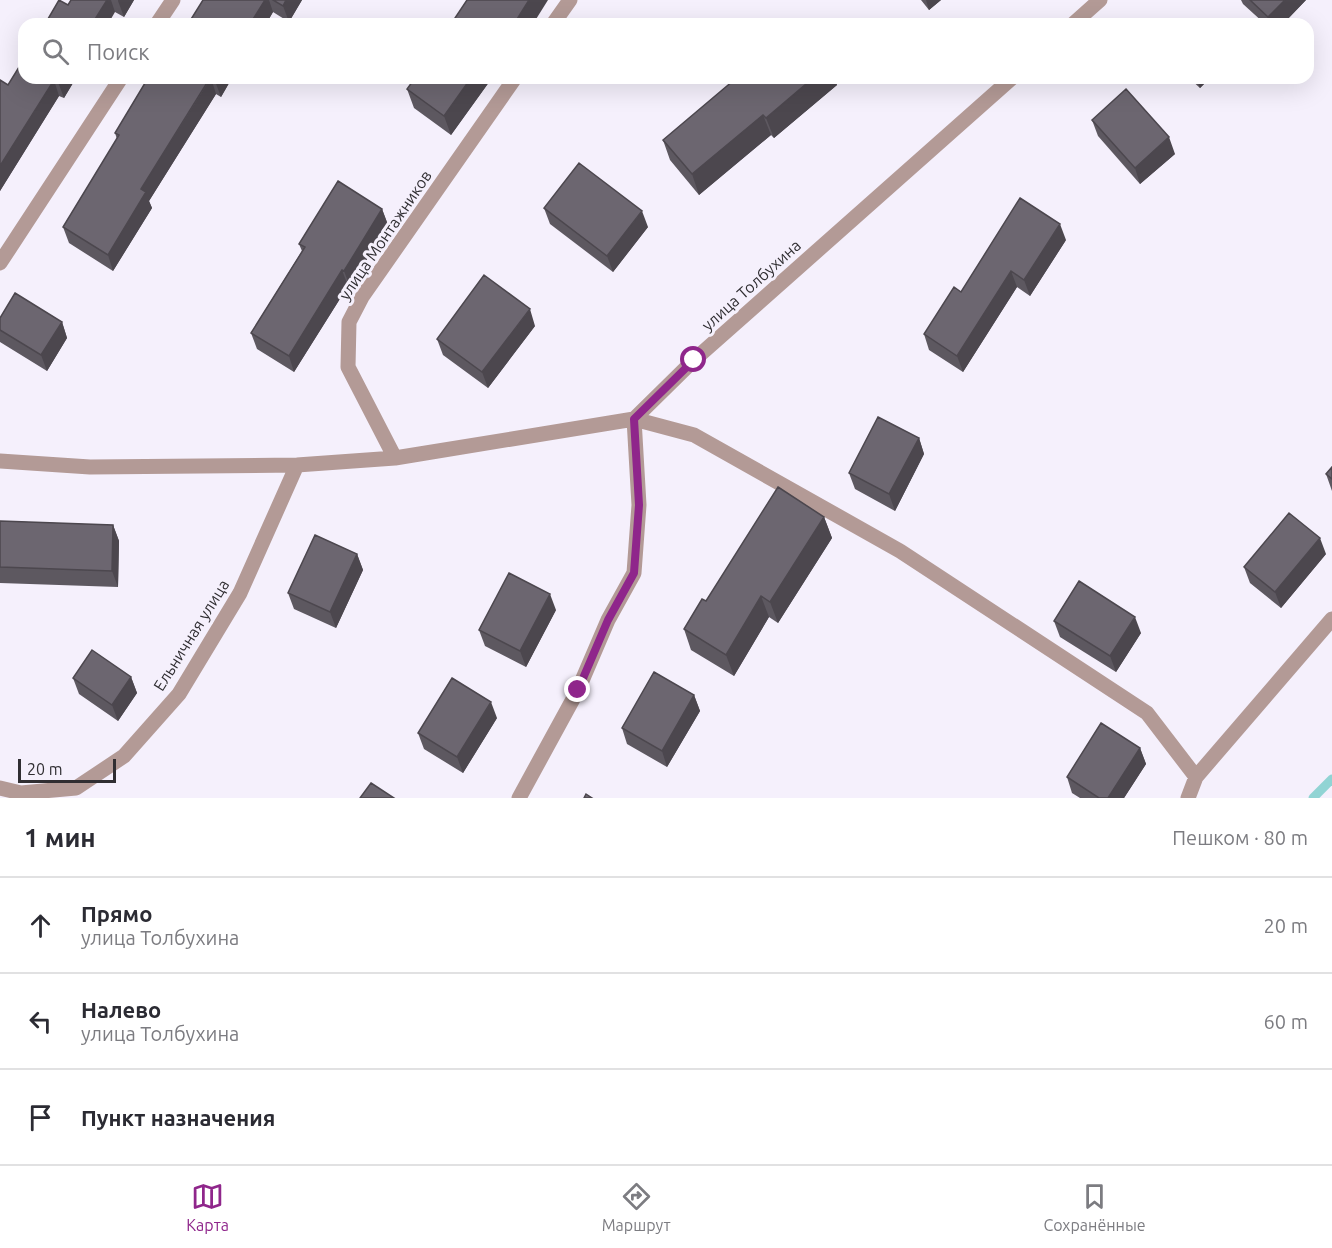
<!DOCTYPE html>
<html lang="ru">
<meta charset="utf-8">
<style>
:root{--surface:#fff;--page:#f2f2f3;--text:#2b2b33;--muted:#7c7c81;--line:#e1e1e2;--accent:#8f268b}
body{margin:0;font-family:Ubuntu,sans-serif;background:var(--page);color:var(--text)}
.scale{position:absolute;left:18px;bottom:15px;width:98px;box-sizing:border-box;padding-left:6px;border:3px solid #302e32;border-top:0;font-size:16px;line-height:21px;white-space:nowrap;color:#302e32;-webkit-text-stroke:4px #f5f0fc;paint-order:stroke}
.stop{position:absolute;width:18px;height:18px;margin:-14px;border:4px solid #8f268b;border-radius:50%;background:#fff}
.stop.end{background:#8f268b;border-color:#fff;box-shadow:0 2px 6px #0008}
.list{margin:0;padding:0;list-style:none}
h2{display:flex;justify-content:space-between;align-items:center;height:78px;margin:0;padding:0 24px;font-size:26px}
h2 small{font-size:20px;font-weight:400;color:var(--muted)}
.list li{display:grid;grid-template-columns:39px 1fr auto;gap:18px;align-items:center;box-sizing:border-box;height:96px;padding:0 24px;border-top:2px solid var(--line)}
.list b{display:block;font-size:22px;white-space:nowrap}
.list p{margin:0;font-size:20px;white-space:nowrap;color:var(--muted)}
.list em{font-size:20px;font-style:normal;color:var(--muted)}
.icon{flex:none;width:33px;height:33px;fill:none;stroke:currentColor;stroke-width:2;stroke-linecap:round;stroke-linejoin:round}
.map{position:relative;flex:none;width:1332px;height:798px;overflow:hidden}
.search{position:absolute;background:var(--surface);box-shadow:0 6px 24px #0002;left:18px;right:18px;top:18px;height:66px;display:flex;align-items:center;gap:15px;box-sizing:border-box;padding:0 21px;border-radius:18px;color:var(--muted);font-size:22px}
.sheet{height:366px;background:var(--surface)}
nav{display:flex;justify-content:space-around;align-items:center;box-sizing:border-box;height:84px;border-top:2px solid var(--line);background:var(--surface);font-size:16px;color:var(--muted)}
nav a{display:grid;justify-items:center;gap:3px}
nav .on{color:var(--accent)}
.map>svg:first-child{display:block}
</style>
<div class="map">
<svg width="1332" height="798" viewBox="0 0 1332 798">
<rect width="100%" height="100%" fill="#f5f0fc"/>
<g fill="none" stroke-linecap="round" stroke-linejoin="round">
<!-- stream -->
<path stroke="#91d4d4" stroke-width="9" d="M 1313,798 L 1332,779"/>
<!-- minor -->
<path stroke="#b39a96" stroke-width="15" d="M 157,24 L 173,0
M 553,24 L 570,0
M 1073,24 L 1100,0
M 0,263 L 121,78
M 395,458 L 348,367 L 349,322 L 362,297 L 515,78
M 0,461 L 90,467 L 297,465 L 395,458 L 634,419 L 694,435 L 900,551 L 1147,713 L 1196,777
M 0,788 L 21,793 L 76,788 L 124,756 L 179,694 L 240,593 L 297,465
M 519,798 L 578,690 L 608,620 L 634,573 L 639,505 L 634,419 L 694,360 L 1012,78
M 1188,798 L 1196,777 L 1332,619"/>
</g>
<!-- wall -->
<path fill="#5d5860" d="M 71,0 L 134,0 L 124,17 L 115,12 L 68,5 Z
M 225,0 L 302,0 L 289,22 L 273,12 L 266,24 L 188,24 Z
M 921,0 L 941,0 L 929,10 Z
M 1241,0 L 1306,0 L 1283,24 L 1265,24 L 1243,4 Z
M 24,78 L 76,78 L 64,98 L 59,96 L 0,191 L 0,80 L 8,85 Z
M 148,78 L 232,78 L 221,97 L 216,94 L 149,201 L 152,208 L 113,271 L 69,243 L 63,227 L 117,139 L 115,133 Z
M 492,78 L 451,135 L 414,108 L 407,89 Z
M 730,78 L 834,78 L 837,85 L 774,138 L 771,135 L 699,195 L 670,160 L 663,140 L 732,83 Z
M 1189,78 L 1210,78 L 1200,88 Z
M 1092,120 L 1175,154 L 1140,184 L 1098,136 Z
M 544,208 L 648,227 L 613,272 L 550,224 Z
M 382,209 L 388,225 L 350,287 L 348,286 L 294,372 L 257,349 L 251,333 L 302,251 L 299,244 Z
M 1066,240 L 1030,296 L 1017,287 L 963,372 L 929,350 L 924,334 L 961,292 Z
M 0,318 L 62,322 L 67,338 L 47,371 L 0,342 Z
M 535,326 L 488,388 L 443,355 L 437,339 Z
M 919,438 L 924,454 L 895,511 L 855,489 L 849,473 Z
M 1332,467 L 1332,491 L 1326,474 Z
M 824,517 L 832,538 L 778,623 L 769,617 L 734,676 L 691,650 L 684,629 L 706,601 Z
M 0,521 L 113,525 L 119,541 L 118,587 L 0,583 Z
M 357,554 L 363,570 L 336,628 L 294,609 L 288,593 Z
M 1326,554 L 1281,608 L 1250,583 L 1244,567 Z
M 556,610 L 526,667 L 485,646 L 479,630 Z
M 1054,621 L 1141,633 L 1116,672 L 1060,637 Z
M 131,677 L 137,693 L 118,721 L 79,694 L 73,678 Z
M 694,695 L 700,711 L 667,767 L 627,744 L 622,728 Z
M 497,718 L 463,773 L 424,749 L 418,733 Z
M 1140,748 L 1146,764 L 1124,798 L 1080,798 L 1072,793 L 1067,777 Z"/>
<!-- shaded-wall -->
<path fill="#4c474e" d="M 107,0 L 111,0 L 115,12 L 108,24 L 92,24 Z
M 118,0 L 134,0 L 124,17 L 118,1 Z
M 265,0 L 269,0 L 273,12 L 266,24 L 250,24 Z
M 286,0 L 302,0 L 289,22 L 283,6 Z
M 529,0 L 548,0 L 533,24 L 514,24 Z
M 926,0 L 941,0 L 929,10 Z
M 1285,0 L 1306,0 L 1283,24 L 1271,24 L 1268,17 Z
M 60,78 L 76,78 L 64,98 L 58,82 Z
M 211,78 L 216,94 L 149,201 L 152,208 L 113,271 L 108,255 L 141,189 Z
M 217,78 L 232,78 L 221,97 L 215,81 Z
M 471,78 L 492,78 L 451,135 L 444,116 Z
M 813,78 L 834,78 L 837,85 L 774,138 L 766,118 Z
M 1199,78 L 1210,78 L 1200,88 L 1197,80 Z
M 54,80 L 59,96 L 0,191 L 0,166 Z
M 763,115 L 771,135 L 699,195 L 692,174 Z
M 1169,137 L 1175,154 L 1140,184 L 1135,168 Z
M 382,209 L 388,225 L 350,287 L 344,271 Z
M 642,211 L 648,227 L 613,272 L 607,256 Z
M 1060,224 L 1066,240 L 1030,296 L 1024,280 Z
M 342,270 L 348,286 L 294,372 L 289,356 Z
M 1011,271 L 1017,287 L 963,372 L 957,356 Z
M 530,309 L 535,326 L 488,388 L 482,372 Z
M 62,322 L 67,338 L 47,371 L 41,355 Z
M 919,438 L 924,454 L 895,511 L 889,494 Z
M 824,517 L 832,538 L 778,623 L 770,602 Z
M 113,525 L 119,541 L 118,587 L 112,571 Z
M 1320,538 L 1326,554 L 1281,608 L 1275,592 Z
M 357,554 L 363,570 L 336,628 L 330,612 Z
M 550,594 L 556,610 L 526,667 L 520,651 Z
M 761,596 L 769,617 L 734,676 L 726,655 Z
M 1135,617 L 1141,633 L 1116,672 L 1110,656 Z
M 131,677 L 137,693 L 118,721 L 112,705 Z
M 694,695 L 700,711 L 667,767 L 662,751 Z
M 491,702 L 497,718 L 463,773 L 457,757 Z
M 1140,748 L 1146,764 L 1124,798 L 1108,798 Z"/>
<!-- building -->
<path fill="#6c6670" stroke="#4c474e" stroke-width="1.5" d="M 59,0 L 68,5 L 71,0 L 107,0 L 92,24 L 45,24 Z
M 203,0 L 265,0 L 250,24 L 188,24 Z
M 273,0 L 286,0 L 283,6 Z
M 467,0 L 529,0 L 514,24 L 451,24 Z
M 1250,0 L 1285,0 L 1268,17 Z
M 791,19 L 795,24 L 785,24 Z
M 24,59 L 24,78 L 60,78 L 58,82 L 54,80 L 0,166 L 0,80 L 8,85 Z
M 148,78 L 210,78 L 141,189 L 146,192 L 108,255 L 63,227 L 119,135 L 115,133 Z
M 415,78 L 471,78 L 444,116 L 407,89 Z
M 732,78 L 813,78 L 766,118 L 763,115 L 692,174 L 663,140 L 734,80 Z
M 1126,89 L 1169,137 L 1135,168 L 1092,120 Z
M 579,163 L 642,211 L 607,256 L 544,208 Z
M 338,181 L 382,209 L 344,271 L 342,270 L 289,356 L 251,333 L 305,247 L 299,244 Z
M 1020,198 L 1060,224 L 1024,280 L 1011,271 L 957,356 L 924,334 L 954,287 L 961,292 Z
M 484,275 L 530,309 L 482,372 L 437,339 Z
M 15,293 L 62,322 L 41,355 L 0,330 L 0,318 Z
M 878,417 L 919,438 L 889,494 L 849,473 Z
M 1332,467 L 1332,479 L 1326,474 Z
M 778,487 L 824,517 L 770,602 L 761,596 L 726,655 L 684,629 L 702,599 L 706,601 Z
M 1289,513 L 1320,538 L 1275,592 L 1244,567 Z
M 0,521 L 113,525 L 112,571 L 0,567 Z
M 315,535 L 357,554 L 330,612 L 288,593 Z
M 509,573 L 550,594 L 520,651 L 479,630 Z
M 1079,581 L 1135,617 L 1110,656 L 1054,621 Z
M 92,650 L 131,677 L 112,705 L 73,678 Z
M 654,672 L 694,695 L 662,751 L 622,728 Z
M 452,678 L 491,702 L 457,757 L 418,733 Z
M 1101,723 L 1140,748 L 1108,798 L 1099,798 L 1067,777 Z
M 371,783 L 394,798 L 360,798 Z
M 586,794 L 592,798 L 584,798 Z"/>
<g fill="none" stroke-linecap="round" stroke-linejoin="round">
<!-- route -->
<path stroke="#8f268b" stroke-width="8" d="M 578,690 L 608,620 L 634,573 L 639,505 L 634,419 L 694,360"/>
</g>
<g text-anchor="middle" stroke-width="6" stroke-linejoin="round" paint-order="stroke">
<!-- street labels -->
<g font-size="16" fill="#302e32" stroke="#f5f0fc">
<text transform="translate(385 235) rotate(-56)" y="6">улица Монтажников</text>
<text transform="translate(751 285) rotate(-42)" y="6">улица Толбухина</text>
<text transform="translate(191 635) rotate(-58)" y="6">Ельничная улица</text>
</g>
</g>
</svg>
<div class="scale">20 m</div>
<div class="stop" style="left:694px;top:360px"></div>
<div class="stop end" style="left:578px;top:690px"></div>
<div class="search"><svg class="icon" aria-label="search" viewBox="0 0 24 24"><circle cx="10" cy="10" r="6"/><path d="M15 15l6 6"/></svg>Поиск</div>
</div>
<section class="sheet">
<h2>1 мин<small>Пешком · 80 m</small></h2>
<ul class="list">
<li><svg class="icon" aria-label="ahead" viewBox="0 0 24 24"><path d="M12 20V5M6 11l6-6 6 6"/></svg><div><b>Прямо</b><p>улица Толбухина</p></div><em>20 m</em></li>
<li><svg class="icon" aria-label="left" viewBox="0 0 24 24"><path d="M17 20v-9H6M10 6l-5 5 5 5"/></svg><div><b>Налево</b><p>улица Толбухина</p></div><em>60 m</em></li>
<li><svg class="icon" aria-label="arrive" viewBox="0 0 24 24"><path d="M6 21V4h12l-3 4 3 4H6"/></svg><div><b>Пункт назначения</b></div></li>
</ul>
</section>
<nav>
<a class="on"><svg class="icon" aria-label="map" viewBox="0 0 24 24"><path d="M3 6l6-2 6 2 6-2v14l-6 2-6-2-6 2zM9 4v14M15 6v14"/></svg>Карта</a>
<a><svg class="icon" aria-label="directions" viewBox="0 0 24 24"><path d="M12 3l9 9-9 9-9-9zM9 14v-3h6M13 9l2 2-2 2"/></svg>Маршрут</a>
<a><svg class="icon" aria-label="saved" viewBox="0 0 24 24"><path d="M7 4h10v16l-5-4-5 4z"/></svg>Сохранённые</a>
</nav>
